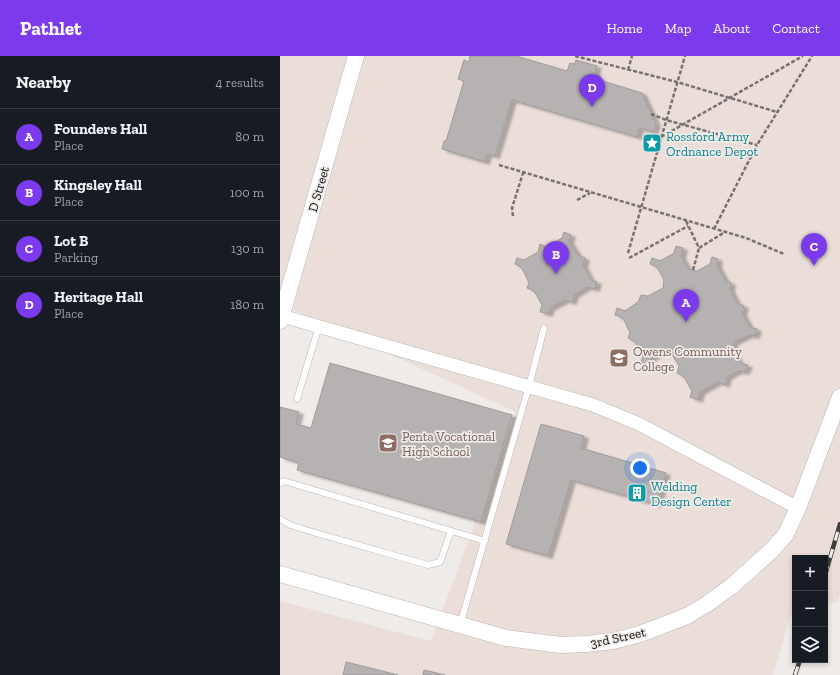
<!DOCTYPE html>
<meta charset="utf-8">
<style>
:root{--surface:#171b24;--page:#242831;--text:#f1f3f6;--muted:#9ea1a6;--line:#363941;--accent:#7c3aed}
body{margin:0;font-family:"Zilla Slab",serif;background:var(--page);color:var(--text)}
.controls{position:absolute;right:12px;bottom:12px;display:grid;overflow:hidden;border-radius:0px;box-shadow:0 2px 6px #0003}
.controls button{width:36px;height:36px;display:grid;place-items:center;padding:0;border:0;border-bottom:1px solid var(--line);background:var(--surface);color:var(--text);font:20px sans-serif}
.you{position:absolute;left:360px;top:412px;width:14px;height:14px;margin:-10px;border:3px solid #fff;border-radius:50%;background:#1a73e8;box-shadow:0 0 0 6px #1a73e833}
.badge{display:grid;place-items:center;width:26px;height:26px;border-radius:50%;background:var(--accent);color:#fff;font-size:13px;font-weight:700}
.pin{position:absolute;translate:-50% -33px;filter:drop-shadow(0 1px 2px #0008)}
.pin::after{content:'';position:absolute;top:21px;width:14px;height:12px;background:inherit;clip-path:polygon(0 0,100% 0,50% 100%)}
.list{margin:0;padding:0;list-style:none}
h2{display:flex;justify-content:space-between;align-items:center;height:52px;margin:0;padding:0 16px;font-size:17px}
h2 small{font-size:13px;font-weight:400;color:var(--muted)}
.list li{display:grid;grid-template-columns:26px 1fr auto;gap:12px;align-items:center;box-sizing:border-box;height:56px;padding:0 16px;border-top:1px solid var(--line)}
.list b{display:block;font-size:15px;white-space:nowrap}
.list p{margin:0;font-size:13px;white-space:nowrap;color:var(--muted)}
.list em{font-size:13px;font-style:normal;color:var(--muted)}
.icon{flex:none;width:22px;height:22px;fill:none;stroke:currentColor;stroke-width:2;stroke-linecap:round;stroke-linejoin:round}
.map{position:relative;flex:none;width:560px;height:619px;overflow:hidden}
header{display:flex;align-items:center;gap:24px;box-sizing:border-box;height:56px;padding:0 20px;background:var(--accent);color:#fff}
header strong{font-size:19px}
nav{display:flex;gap:22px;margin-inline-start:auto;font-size:14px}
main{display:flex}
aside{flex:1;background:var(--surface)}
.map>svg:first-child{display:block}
</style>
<header>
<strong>Pathlet</strong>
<nav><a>Home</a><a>Map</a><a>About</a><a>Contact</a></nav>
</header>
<main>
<aside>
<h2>Nearby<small>4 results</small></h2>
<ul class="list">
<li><span class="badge">A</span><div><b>Founders Hall</b><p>Place</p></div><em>80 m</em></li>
<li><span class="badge">B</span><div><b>Kingsley Hall</b><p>Place</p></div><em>100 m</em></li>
<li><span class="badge">C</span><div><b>Lot B</b><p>Parking</p></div><em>130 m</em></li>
<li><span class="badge">D</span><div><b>Heritage Hall</b><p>Place</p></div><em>180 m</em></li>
</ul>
</aside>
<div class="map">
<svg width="560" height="619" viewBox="0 0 560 619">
<defs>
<filter id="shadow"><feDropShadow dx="4.5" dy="2.5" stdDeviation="1" flood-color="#0004"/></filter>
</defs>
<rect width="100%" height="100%" fill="#efebe9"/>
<!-- built -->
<path fill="#ebded9" d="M 0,0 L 560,0 L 560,539 L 557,546 L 545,549 L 545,502 L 515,502 L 515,557 L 511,558 L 493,619 L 0,619 L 0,545 L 151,585 L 236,356 L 0,248 Z"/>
<!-- building -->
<path fill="#b7b2b2" stroke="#a09b9b" filter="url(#shadow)" d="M 190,0 L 236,0 L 287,15 L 290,7 L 295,8 L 296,4 L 317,10 L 315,16 L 319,24 L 362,37 L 376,68 L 373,76 L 359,72 L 357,81 L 232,44 L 215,100 L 207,98 L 205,106 L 162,93 L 164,85 L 166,85 L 184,25 L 178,23 L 184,4 L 189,6 Z
M 284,176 L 291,179 L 289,185 L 298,199 L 305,202 L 303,209 L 311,224 L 317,226 L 315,233 L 307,231 L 294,239 L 292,246 L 285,244 L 270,252 L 268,258 L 260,256 L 262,249 L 254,235 L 247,232 L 249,227 L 242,212 L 235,208 L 237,202 L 244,204 L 258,196 L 260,188 L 267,191 L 282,182 Z
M 396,190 L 403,192 L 401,200 L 408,213 L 417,215 L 430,208 L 432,201 L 438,203 L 437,209 L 445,224 L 451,227 L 450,233 L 457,247 L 464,250 L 462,257 L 470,271 L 477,273 L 475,280 L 469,279 L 454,286 L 452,293 L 460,307 L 468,309 L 465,316 L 458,315 L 447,321 L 445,329 L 438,326 L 420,336 L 418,344 L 410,341 L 412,335 L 404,321 L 397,317 L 399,310 L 391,297 L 384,294 L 370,303 L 369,310 L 361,307 L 363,300 L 355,286 L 348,282 L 350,277 L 343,262 L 335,259 L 337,252 L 345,255 L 358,246 L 361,239 L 368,240 L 383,232 L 384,224 L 377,211 L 370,208 L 372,202 L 380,205 L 394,197 Z
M 50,307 L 232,359 L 201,466 L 17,414 L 19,407 L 0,401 L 0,351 L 19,356 L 16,368 L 31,372 Z
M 261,368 L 304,380 L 301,392 L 386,417 L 377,449 L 291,424 L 268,500 L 226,488 Z
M 66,606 L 118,619 L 63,619 Z
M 144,614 L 165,619 L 143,619 Z"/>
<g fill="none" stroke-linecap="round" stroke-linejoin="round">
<!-- service casing -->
<g stroke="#bab6b4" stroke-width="7">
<path id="service" d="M 17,343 L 39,270
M 0,427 L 4,425 L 205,485
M 0,463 L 10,469 L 36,477 L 148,509 L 160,506 L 171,475
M 180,569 L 249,330 L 264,272"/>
</g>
<!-- minor casing -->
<g stroke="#bab6b4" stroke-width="14">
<path id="minor" d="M 2,260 L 313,349 L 359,368 L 518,452"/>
</g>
<!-- tertiary casing -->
<g stroke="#bab6b4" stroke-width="17">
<path id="tertiary" d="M 0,265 L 76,0
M 0,518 L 226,582 L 281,589 L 306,588 L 333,585 L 360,578 L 407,560 L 427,548 L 452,530 L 493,493 L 506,478 L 518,452 L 560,341"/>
</g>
<!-- path -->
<path stroke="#757271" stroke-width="2.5" stroke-dasharray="4 2" stroke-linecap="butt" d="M 295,0 L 397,26 L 497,56
M 348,14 L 352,0
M 371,58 L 386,64 L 477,89
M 381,81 L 523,0
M 219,109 L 466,182 L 504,198
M 297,144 L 310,137
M 233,160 L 232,152 L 243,117
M 406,165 L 419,192 L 445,176
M 434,173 L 477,89 L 532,0
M 348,197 L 405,0
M 349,202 L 408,170
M 413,214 L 419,192"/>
<!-- service -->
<use href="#service" stroke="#fff" stroke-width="6"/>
<!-- minor -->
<use href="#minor" stroke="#fff" stroke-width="13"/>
<!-- tertiary -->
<use href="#tertiary" stroke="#fff" stroke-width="16"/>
<!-- rail casing -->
<g stroke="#413f3e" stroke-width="4.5">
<path id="rail" d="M 545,519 L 560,468
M 515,619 L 520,604"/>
</g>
<!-- rail -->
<use href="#rail" stroke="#efebe9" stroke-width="3" stroke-dasharray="9" stroke-linecap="butt"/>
</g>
<!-- icons -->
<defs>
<g id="sight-square" transform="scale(1)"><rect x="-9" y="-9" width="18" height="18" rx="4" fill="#0f9aa8" stroke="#efebe9"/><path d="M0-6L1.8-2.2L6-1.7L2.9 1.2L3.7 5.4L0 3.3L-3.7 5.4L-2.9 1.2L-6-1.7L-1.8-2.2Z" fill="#fff"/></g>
<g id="university-square" transform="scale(1)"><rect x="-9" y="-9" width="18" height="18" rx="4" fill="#8d6e63" stroke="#efebe9"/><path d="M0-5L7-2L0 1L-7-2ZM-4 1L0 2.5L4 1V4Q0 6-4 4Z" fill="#fff"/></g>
<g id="school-square" transform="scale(1)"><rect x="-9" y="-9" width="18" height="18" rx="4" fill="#8d6e63" stroke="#efebe9"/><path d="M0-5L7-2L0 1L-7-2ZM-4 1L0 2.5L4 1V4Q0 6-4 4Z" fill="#fff"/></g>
<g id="building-square" transform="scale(1)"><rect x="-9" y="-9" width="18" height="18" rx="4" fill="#0f9aa8" stroke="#efebe9"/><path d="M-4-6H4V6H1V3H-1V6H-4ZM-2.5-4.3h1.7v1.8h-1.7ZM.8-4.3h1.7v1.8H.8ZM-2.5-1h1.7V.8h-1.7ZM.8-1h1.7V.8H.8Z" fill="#fff"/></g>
</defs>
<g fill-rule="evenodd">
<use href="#sight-square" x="372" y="87"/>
<use href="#university-square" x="339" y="302"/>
<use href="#school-square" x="108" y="387"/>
<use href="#building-square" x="357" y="437"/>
</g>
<g text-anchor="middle" stroke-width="3.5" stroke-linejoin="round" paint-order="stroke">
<!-- culture labels -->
<g font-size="13" fill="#0d838f" stroke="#efebe9" text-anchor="start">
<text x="386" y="85">Rossford Army<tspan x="386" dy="15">Ordnance Depot</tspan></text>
<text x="371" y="435">Welding<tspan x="371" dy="15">Design Center</tspan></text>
</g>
<!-- street labels -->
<g font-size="13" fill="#0d0c0b" stroke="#efebe9">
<text transform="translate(38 133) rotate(-74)" y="5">D Street</text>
<text transform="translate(338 581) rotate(-12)" y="5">3rd Street</text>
</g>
<!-- education labels -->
<g font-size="13" fill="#785e54" stroke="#efebe9" text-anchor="start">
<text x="353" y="300">Owens Community<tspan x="353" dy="15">College</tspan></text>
<text x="122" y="385">Penta Vocational<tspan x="122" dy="15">High School</tspan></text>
</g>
</g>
</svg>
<div class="controls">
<button>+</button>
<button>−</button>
<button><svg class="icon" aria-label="layers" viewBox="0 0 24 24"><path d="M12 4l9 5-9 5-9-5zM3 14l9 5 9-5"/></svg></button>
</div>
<div class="you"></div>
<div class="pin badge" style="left:406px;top:266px">A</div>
<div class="pin badge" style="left:276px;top:218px">B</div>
<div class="pin badge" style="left:534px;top:210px">C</div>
<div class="pin badge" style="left:312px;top:51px">D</div>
</div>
</main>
